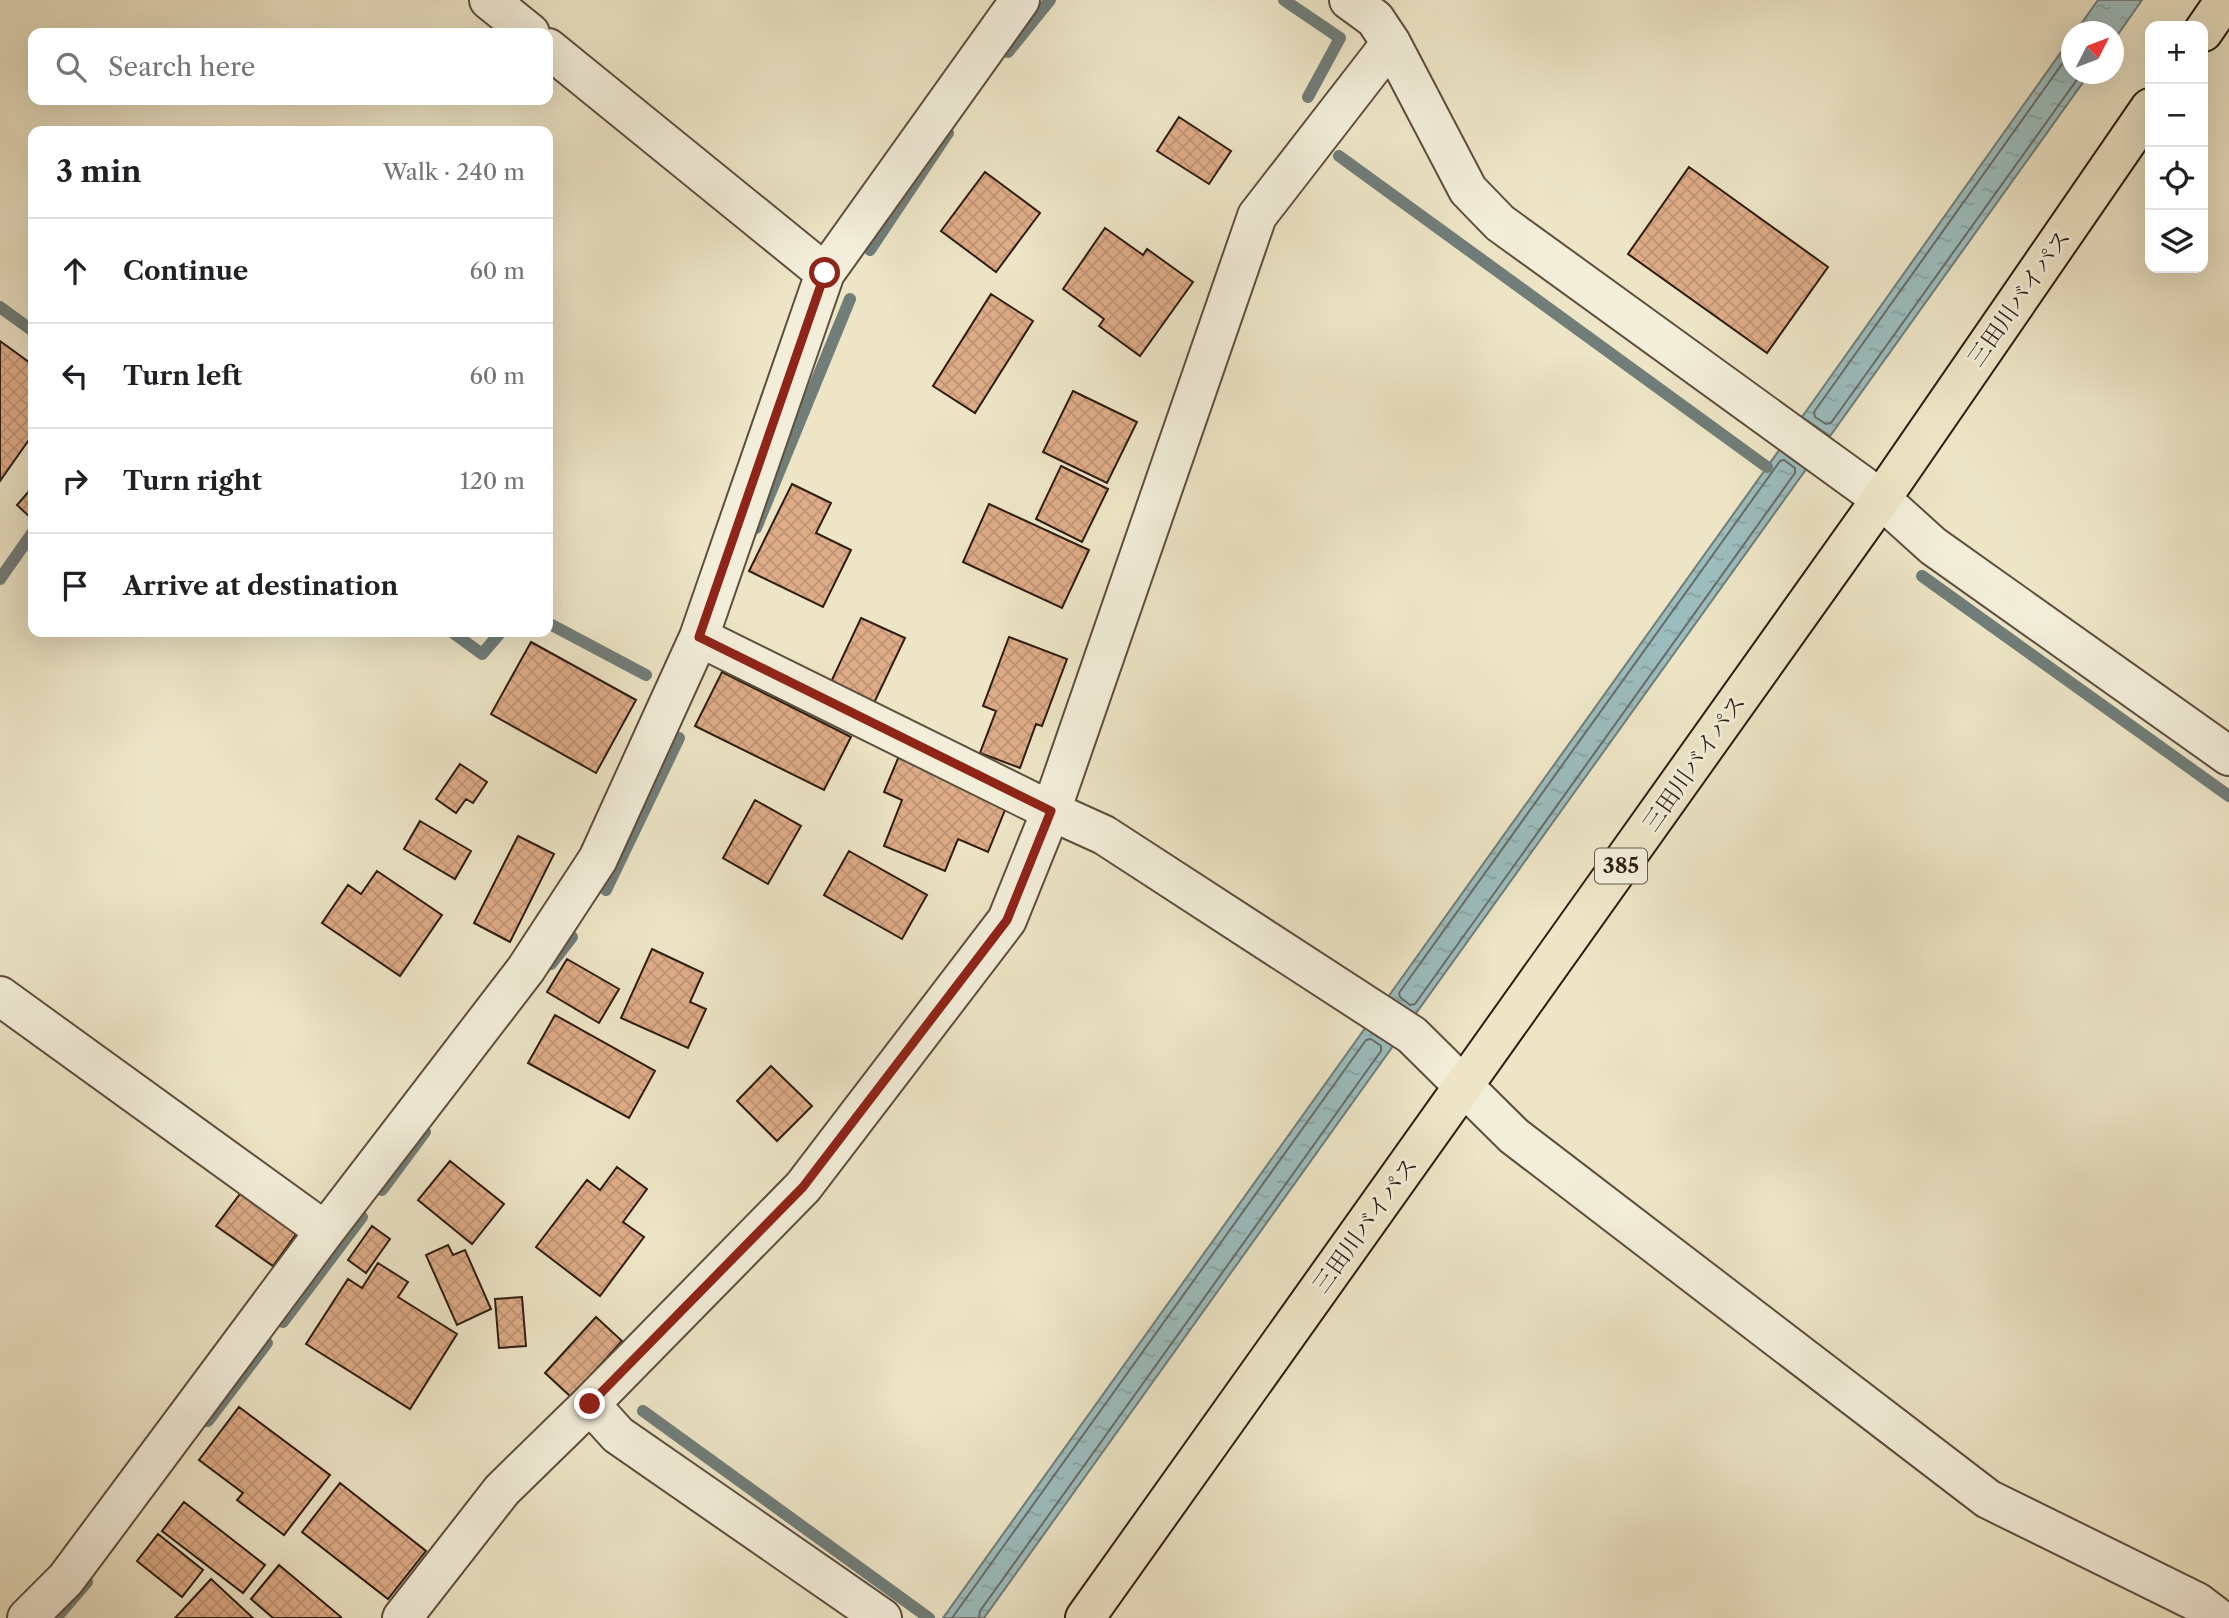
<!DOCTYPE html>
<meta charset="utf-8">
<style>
:root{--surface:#fff;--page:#f6f6f6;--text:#202124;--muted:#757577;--line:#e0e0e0}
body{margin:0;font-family:"Libre Caslon Text","Noto Serif JP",serif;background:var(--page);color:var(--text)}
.controls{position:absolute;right:21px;top:21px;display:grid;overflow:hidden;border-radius:14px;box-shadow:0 7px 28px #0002}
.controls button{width:63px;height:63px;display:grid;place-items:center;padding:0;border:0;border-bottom:2px solid var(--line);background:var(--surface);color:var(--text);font:35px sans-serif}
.compass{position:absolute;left:2061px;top:21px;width:63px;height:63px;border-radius:50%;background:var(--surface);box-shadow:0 7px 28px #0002;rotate:48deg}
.stop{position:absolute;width:21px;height:21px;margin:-16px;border:5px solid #8f2418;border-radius:50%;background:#fff}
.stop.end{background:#8f2418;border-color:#fff;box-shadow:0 2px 7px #0008}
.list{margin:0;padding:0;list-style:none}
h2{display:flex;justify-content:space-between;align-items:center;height:91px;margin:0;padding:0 28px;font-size:30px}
h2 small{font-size:23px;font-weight:400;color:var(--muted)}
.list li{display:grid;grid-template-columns:46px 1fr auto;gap:21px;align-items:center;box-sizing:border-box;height:105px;padding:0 28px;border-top:2px solid var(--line)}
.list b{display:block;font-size:26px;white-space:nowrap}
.list em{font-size:23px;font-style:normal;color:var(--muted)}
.icon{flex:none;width:38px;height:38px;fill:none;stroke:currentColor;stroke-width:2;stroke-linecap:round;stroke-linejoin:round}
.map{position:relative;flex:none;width:2229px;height:1618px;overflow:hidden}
.search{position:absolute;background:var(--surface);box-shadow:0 7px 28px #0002;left:28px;top:28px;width:525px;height:77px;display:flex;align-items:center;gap:18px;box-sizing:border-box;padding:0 24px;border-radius:14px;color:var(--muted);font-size:26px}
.panel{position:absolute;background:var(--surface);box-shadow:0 7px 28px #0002;left:28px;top:126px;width:525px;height:511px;border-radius:14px}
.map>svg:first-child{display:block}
</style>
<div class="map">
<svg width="2229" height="1618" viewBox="0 0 2229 1618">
<defs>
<pattern id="water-ripples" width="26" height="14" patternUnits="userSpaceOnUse" patternTransform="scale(1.75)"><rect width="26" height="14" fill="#9cbdbe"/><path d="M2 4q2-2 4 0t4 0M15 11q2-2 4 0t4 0" fill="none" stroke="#87a2a2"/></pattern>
<pattern id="building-cross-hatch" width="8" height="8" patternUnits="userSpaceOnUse" patternTransform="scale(1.75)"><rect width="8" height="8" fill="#deac87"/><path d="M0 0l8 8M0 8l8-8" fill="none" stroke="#bf9374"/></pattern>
</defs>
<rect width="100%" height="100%" fill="#ede5c6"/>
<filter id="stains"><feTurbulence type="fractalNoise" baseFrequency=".00286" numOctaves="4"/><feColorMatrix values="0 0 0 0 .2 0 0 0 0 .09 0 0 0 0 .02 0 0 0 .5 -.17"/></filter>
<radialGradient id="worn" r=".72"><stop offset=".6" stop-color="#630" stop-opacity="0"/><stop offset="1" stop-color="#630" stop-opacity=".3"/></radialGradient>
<!-- water -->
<path fill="url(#water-ripples)" stroke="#707d79" stroke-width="2" d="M 2098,0 L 2142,0 L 2114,40 L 2114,32 L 2076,31 Z
M 2071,38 L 2072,74 L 2089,74 L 1830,436 L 1802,417 Z
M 1780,449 L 1807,468 L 1414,1016 L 1388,997 Z
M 1366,1027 L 1393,1046 L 984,1618 L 943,1618 Z"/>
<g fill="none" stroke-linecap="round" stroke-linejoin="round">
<!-- shore -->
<path stroke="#656c68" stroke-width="2" d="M 2072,50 L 1814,412 L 1815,417 L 1826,424 L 1831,423 L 2081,74
M 1784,460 L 1795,468 L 1795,473 L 1415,1004 L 1410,1005 L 1400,997 L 1399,993 L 1780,461 Z
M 952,1618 L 1366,1040 L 1371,1039 L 1381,1046 L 1381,1051 L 980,1611 L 979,1618"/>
<!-- stream -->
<path stroke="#707d79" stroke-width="12" d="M 1284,0 L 1340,38 L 1308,97
M 1008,52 L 1050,0
M 1339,156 L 1767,467
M 870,250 L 948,133
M 0,307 L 33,331
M 756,528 L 850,299
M 1922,576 L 2229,796
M 0,579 L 33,532
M 548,623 L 646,675
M 452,632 L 482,654 L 501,632
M 606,890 L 679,738
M 551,964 L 572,937
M 382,1190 L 425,1132
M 283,1322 L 362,1217
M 643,1411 L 929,1618
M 208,1421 L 267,1343
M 56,1618 L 87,1582"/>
</g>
<!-- building -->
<path fill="url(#building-cross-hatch)" stroke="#2e1c11" stroke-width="2" d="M 1179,117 L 1231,151 L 1209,184 L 1157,151 Z
M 1689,167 L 1828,267 L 1767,353 L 1628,254 Z
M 985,172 L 1040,213 L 996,272 L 941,231 Z
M 1105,228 L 1143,255 L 1147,249 L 1193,282 L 1140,356 L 1099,326 L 1104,319 L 1063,289 Z
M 991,294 L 1033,321 L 975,413 L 933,386 Z
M 0,341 L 33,365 L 33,434 L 0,481 Z
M 1073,391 L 1137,422 L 1107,483 L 1043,452 Z
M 1061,466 L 1108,489 L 1082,542 L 1036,519 Z
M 792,484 L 831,503 L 816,533 L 851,550 L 823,607 L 749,571 Z
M 31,489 L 33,491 L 33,520 L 17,505 Z
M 989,504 L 1089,550 L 1062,608 L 963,562 Z
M 861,618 L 905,638 L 873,705 L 830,684 Z
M 1009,637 L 1067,659 L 1042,726 L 1036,724 L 1020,768 L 980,753 L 996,711 L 983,706 Z
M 531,642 L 636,700 L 596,773 L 491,714 Z
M 722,672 L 851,737 L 824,790 L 695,726 Z
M 899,756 L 1009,800 L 988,852 L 958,839 L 945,871 L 884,846 L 902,800 L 884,792 Z
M 460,764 L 487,782 L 473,803 L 466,799 L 456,813 L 436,799 Z
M 755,800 L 801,826 L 768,884 L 723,858 Z
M 420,821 L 471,851 L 455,879 L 404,849 Z
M 518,836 L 554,854 L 510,942 L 474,923 Z
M 849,851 L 927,895 L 902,939 L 824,895 Z
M 377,871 L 442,915 L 400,976 L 322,923 L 348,885 L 361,894 Z
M 652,949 L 703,973 L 690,1002 L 706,1009 L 688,1048 L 621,1018 Z
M 567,959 L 619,989 L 599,1023 L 547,992 Z
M 555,1015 L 655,1071 L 629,1118 L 528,1063 Z
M 771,1066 L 812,1106 L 777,1141 L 737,1101 Z
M 450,1161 L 504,1204 L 472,1244 L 418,1200 Z
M 617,1167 L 647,1189 L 623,1222 L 644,1237 L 600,1296 L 536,1247 L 587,1180 L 600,1190 Z
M 243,1190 L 299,1230 L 273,1266 L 216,1226 Z
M 372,1226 L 390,1239 L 366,1273 L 348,1260 Z
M 448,1245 L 453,1255 L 465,1250 L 491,1309 L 457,1325 L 426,1255 Z
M 378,1263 L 408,1282 L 398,1297 L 457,1334 L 410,1409 L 306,1344 L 348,1279 L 362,1288 Z
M 522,1297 L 526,1346 L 499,1348 L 495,1299 Z
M 596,1317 L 622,1341 L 571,1397 L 545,1373 Z
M 239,1407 L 330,1475 L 284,1535 L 237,1500 L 243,1493 L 199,1460 Z
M 340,1483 L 426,1551 L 388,1599 L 302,1532 Z
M 184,1502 L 265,1565 L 243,1593 L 162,1531 Z
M 158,1534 L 203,1570 L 182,1597 L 137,1561 Z
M 279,1565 L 341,1617 L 340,1618 L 273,1618 L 251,1599 Z
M 211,1579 L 253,1618 L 175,1618 Z"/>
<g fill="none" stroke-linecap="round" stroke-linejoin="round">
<!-- minor casing -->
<g stroke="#5e4e3e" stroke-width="42">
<path id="minor" d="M 489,0 L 530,33
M 1349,0 L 1375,19 L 1391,43 L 1468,190 L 1500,223 L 1881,499 L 1933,546 L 2229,756
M 548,48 L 825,273
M 699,637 L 1051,811 L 1104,835 L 1412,1035 L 1514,1136 L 1988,1499 L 2197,1602 L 2218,1618
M 0,996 L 325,1231
M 27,1618 L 66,1579 L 325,1231 L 526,969 L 598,859 L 699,637 L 825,273 L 1020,0
M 402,1618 L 502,1490 L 590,1404
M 882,1618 L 618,1435 L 590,1404 L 803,1187 L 1007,920 L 1051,811 L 1257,216 L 1391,43"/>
</g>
<!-- trunk casing -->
<g stroke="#2e1c11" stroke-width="42">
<path id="trunk" d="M 2203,32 L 2225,0
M 1085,1618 L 1881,499 L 2150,108"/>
</g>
<!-- minor -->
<use href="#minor" stroke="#f3eeda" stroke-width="38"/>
<!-- trunk -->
<use href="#trunk" stroke="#ede5c6" stroke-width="38"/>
</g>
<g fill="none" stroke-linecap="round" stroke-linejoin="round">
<!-- route -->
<path stroke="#8f2418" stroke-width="9" d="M 590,1404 L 803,1187 L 1007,920 L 1051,811 L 699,637 L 825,273"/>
</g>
<g text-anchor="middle" stroke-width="6" stroke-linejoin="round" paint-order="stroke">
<!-- shield labels -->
<rect fill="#f3eeda" stroke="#695b4d" stroke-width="2" x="1595" y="848.5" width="52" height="35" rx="5"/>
<g font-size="21" font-weight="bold" fill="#2e1c11">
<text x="1621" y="873">385</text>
</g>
<!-- street labels -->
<g font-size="23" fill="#2e1c11" stroke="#f3eeda">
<text transform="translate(2019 298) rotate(-55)" y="8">三田川バイパス</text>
<text transform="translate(1694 763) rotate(-55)" y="8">三田川バイパス</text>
<text transform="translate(1365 1225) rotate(-54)" y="8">三田川バイパス</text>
</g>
</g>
<rect width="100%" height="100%" filter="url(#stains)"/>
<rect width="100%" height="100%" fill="url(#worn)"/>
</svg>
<div class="controls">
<button>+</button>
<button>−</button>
<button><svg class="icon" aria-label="locate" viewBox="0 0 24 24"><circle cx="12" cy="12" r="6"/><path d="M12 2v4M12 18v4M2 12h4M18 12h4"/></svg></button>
<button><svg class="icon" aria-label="layers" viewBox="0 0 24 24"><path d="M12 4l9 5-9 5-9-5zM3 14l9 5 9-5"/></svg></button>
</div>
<svg class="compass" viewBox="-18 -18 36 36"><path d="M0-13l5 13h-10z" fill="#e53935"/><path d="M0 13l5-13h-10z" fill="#757577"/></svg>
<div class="stop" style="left:825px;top:273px"></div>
<div class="stop end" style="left:590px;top:1404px"></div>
<div class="search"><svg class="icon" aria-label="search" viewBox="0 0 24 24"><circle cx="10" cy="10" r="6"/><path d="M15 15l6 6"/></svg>Search here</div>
<section class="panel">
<h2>3 min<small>Walk · 240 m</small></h2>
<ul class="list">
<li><svg class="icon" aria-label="ahead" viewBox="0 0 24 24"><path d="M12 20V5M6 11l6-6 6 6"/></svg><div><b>Continue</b></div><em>60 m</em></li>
<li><svg class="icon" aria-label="left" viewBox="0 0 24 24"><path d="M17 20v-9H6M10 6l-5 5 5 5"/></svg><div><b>Turn left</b></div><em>60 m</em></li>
<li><svg class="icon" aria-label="right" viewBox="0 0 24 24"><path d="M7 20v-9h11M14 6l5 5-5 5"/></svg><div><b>Turn right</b></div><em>120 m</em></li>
<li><svg class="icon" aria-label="arrive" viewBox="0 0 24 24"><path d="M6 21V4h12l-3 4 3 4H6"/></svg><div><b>Arrive at destination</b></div></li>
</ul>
</section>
</div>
